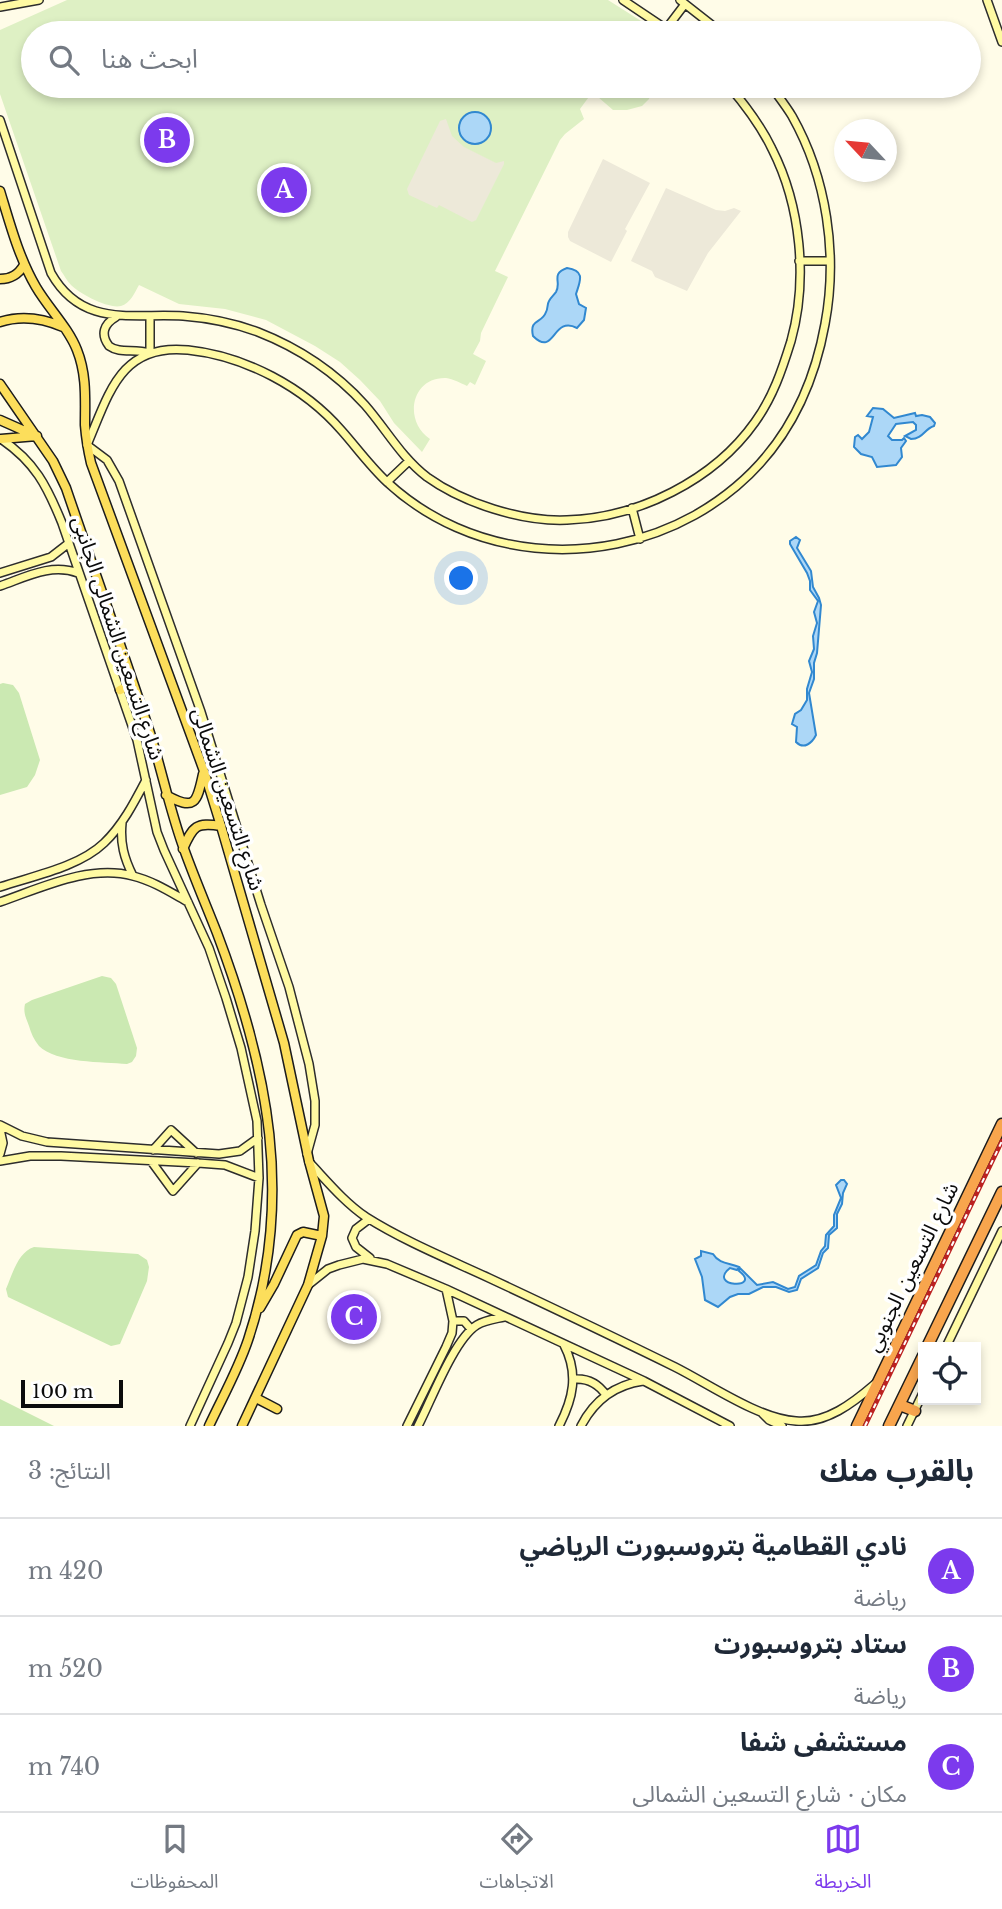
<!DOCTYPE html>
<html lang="ar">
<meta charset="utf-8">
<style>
:root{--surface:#fff;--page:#f2f2f3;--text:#1f2937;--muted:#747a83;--line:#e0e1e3;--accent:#7c3aed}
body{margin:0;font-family:"Libre Baskerville","Noto Sans Arabic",serif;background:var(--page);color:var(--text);direction:rtl}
.controls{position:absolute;right:21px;bottom:21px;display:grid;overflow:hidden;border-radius:0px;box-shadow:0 4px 10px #0003}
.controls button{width:63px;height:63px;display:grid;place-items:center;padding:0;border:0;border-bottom:2px solid var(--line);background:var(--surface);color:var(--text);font:35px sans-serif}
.compass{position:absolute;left:834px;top:119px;width:63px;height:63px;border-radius:50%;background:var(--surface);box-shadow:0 4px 10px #0003;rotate:296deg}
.scale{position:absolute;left:21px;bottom:18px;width:102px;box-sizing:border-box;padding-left:7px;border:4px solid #0b0b0b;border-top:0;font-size:19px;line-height:24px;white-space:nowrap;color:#0b0b0b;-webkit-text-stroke:5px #fff;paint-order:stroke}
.you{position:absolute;left:462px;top:579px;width:24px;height:24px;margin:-18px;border:5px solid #fff;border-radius:50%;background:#1a73e8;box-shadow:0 0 0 10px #1a73e833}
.badge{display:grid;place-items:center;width:46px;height:46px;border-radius:50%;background:var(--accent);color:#fff;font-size:23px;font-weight:700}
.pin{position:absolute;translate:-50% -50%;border:4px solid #fff;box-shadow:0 2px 7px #0006}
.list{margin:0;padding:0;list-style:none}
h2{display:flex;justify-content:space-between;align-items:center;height:91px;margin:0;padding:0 28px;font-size:30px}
h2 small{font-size:23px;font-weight:400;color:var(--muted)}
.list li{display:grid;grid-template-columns:46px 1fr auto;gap:21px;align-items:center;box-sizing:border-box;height:98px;padding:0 28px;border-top:2px solid var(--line)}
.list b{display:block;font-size:26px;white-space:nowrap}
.list p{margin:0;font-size:23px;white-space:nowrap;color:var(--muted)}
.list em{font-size:23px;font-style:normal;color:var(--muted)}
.icon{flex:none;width:38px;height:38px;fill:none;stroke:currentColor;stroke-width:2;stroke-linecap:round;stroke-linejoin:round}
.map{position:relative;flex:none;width:1002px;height:1426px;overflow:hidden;direction:ltr}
.search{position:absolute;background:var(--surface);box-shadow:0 4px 10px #0003;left:21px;right:21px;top:21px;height:77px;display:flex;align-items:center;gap:18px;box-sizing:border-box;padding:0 24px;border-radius:38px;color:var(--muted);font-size:26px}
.sheet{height:385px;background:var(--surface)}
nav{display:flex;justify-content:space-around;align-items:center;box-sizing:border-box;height:98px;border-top:2px solid var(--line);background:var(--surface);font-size:19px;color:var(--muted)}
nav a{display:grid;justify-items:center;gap:4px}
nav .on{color:var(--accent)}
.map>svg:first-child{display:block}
</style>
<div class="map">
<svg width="1002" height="1426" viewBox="0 0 1002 1426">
<rect width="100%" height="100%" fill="#fffce8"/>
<!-- green -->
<path fill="#cbe9b2" d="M 3,683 L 13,685 L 19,693 L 40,760 L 35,775 L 27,787 L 0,795 L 0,684 Z
M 102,976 L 111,978 L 116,984 L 137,1048 L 136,1056 L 132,1062 L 127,1064 C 103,1062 56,1063 39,1046 C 34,1040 31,1033 29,1026 C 26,1018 23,1012 25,1004 L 32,1000 Z
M 34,1247 L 138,1254 L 147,1260 L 149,1267 L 147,1281 L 120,1344 L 111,1346 L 8,1297 L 6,1289 C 12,1275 18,1252 34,1247 Z
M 0,1399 L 54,1426 L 0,1426 Z"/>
<!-- pitch -->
<path fill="#def0c4" d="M 67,0 L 608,0 L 660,33 L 33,33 L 33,86 L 653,86 L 649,99 L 642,106 L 627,110 L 613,110 L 598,97 L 591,94 L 580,109 L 584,119 L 565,134 L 560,140 L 495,271 L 508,277 L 481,333 L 480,341 L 473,354 L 486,361 L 475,385 L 470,382 L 467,386 C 461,383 453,379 446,378 C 411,377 403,421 430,439 L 422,452 L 394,423 L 380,401 L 360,380 L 340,362 L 315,346 L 266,320 L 225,309 L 179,304 L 139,285 C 135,292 130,304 121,306 C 108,309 80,294 71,285 C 67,281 64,275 61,271 L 0,94 L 0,30 Z"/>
<!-- plaza -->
<path fill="#ede9d9" d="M 446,119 L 452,136 L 464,147 L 496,163 L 504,161 L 504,164 L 476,220 L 472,222 L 439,205 L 437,208 L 409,195 L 407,189 L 440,121 Z
M 603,159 L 650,183 L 625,229 L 627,231 L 611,262 L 570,241 L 568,237 L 568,232 Z
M 666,188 L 716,210 L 725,211 L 734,208 L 741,211 L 708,253 L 687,291 L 655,277 L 652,271 L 631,261 Z"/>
<!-- water -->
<path fill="#acd7f7" stroke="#3188d0" stroke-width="2" d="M459 128a16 16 0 1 1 32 0a16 16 0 1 1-32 0Z
M 567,268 C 586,271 580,281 576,294 L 579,304 L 586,308 L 584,320 L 577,328 C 552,315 555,358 533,336 C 529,318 542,324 546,312 C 548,309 547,304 549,301 C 551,297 554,295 556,292 C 562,282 550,274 567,268 Z
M 873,408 L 883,409 L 894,418 L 915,413 L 916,416 L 922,415 L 930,417 L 935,423 L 934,426 C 924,429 923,439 911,439 L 905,436 L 916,430 L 916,425 L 913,422 L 896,424 L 888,436 L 892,440 L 902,440 L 904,438 L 906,441 L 901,448 L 902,457 L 896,465 L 877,467 L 872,457 L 861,454 L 854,447 L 855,437 L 858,435 L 862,439 L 869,432 L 873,417 L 867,416 Z
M 796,537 L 800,540 L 797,548 L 811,571 L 813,587 L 819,598 L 821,605 L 817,653 L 814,663 L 814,679 L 809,693 L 816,735 C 812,743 804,750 796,742 L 797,727 L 792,724 L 795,714 L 801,710 L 807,700 L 807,689 L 812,672 L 809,661 L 814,649 L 813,636 L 817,623 L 814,612 L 818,601 L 810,590 L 810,581 L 807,573 L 790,544 L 790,541 Z
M 841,1180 L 844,1180 L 847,1184 L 843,1193 L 842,1204 L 837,1214 L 837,1228 L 829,1235 L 828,1248 L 823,1253 L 818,1268 L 801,1279 L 797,1290 L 789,1292 L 776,1287 L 763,1287 L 749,1294 L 738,1294 L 730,1297 L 718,1307 L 705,1300 L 702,1277 L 695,1259 L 701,1256 L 701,1251 L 713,1254 C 719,1264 730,1263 739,1267 L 737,1270 L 730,1268 C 706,1287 763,1290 739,1271 L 740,1268 L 757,1285 L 773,1282 L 788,1289 L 795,1287 L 799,1276 L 816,1265 L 821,1251 L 825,1246 L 826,1235 L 834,1226 L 834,1215 L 841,1198 L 836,1185 Z"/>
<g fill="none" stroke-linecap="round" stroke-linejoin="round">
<!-- secondary casing -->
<g stroke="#2d2d2d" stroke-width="10">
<path id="secondary" d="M 623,0 L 672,33
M 680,0 L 722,33
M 987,0 L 1002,42
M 0,7 L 39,0
M 666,29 L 685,4
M 0,120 L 51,273 C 82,328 131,313 183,316 C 209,318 234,323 258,332 C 299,348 336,373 365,405 C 386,429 401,457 427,477 C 463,503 522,522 567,520 C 638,518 714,480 755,422 C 773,397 782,370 791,341 C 808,280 801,206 772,149 C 761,126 746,106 729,86
M 799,261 L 830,261
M 116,317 C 104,324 100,334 109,346 C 120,354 134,348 150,353 L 150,316
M 1,439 C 35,462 47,486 62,523 L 137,740 L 157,832 L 164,850 L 209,948 L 226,998 L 241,1048 L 257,1121 L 259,1178 L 255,1231 L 248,1277 L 236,1323 L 228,1343 L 190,1426
M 387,482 L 409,461
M 632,508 L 640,539
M 0,573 L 51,557 L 69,543
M 0,586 C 26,577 51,563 78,573
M 122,823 C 120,843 124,858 133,876
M 0,887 C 33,876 79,867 104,843 C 122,826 134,803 146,780
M 0,902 C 41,888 89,864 133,876 C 153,881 170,892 188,902
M 0,1125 L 22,1136 L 47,1142 L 219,1154 L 240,1151 L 258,1138
M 0,1129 L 3,1143 L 0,1154
M 153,1150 L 171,1130 L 196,1153
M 307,1154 L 315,1125 L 315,1101 L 309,1064 L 289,987 L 261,905 L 201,712 L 119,481 L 107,460 L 87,445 C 109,394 120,343 188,350 C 245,356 304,387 342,431 C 357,448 370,466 387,482 C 470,559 596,570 695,515 C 769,473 810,407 825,324 C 838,255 827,178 792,116 C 786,106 778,96 771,86
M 0,1161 L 30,1156 L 61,1156 L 198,1163 L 225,1165 L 259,1178
M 151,1161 L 173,1191 L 198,1163
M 309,1162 C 327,1181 344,1202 366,1217 C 404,1241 448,1259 489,1278 C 551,1307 614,1337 675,1367 C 709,1384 759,1419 796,1421 C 826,1424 853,1403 875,1384
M 369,1219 L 356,1229 L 352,1238 L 356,1247 L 370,1258
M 308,1285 L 328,1269 L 339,1265 L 363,1259 L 387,1264 L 446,1289 L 644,1381 L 730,1426
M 453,1321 L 464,1321 L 471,1329
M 946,1347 L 1002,1231
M 574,1379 C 588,1378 598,1383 606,1395
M 762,1413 L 769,1420 L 782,1426
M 407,1426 L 446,1347 L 452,1333 L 453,1321 L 446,1289
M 418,1426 C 431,1401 454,1339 477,1325 C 485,1320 495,1319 504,1317
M 559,1426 C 573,1399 579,1374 564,1345
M 581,1426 C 594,1401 614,1385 643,1381
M 907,1426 L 923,1393"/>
</g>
<!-- primary casing -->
<g stroke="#1c1c1c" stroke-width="11">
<path id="primary" d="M 0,191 C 10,224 19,258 36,287 C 49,309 68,327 77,350 C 87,375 85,400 85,425 C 86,438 88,450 91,463 L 204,771 L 221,826 L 284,1043 L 309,1161 L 324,1216 L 322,1236 L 308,1285 L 242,1426
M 0,279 C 11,279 18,275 24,265
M 0,322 C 22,315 42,318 63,327
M 0,384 L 53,461 L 66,488 C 94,570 123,651 150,733 C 162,771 170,811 184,849 C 194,877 206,905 217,933 C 268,1068 295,1199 248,1340 C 238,1370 222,1398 209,1426
M 0,420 L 36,436
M 1,439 L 37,436
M 120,690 L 133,684
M 166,795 C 195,811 197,803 203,774
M 183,849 C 193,826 196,822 221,826
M 260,1308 L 274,1284 L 297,1235 L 303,1232 L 322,1236
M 256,1398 L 277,1409"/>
</g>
<!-- highway casing -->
<g stroke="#1c1c1c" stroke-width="13">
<path id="highway" d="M 927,1347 L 1002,1192
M 900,1405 L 915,1411
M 857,1426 L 1002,1124
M 889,1426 L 923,1356"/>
</g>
<!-- secondary -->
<use href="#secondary" stroke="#fffaa3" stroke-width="7"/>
<!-- primary -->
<use href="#primary" stroke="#fcde5b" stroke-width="8"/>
<!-- highway -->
<use href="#highway" stroke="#f8a54d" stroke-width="10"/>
<!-- rail casing -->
<g stroke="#bc2221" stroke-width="4.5">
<path id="rail" d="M 865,1426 L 1002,1141"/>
</g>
<!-- rail -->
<use href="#rail" stroke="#fff" stroke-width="2" stroke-dasharray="5" stroke-linecap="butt"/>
</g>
<g text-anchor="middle" stroke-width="7" stroke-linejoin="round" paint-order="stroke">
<!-- street labels -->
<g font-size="21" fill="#0b0b0b" stroke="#fff">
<text transform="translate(118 638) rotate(72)" y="7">شارع التسعين الشمالى الجانبى</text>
<text transform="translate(228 799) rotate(72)" y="7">شارع التسعين الشمالى</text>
<text transform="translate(912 1267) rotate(-64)" y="7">شارع التسعين الجنوبي</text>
</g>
</g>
</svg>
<div class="controls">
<button><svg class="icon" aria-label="locate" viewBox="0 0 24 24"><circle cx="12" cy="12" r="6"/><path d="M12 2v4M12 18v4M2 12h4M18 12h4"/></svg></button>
</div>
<svg class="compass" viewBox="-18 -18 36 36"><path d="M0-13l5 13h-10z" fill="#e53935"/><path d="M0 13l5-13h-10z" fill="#747a83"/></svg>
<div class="scale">100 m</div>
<div class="you"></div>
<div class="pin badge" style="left:284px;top:190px">A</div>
<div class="pin badge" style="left:167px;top:140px">B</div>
<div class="pin badge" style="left:354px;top:1317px">C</div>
<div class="search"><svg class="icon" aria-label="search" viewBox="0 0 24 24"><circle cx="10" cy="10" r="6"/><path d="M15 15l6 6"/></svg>ابحث هنا</div>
</div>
<section class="sheet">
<h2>بالقرب منك<small>النتائج: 3</small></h2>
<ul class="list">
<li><span class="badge">A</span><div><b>نادي القطامية بتروسبورت الرياضي</b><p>رياضة</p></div><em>420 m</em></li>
<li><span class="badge">B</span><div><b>ستاد بتروسبورت</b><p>رياضة</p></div><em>520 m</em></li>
<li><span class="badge">C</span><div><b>مستشفى شفا</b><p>مكان · شارع التسعين الشمالى</p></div><em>740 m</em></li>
</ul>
</section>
<nav>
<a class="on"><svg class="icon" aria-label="map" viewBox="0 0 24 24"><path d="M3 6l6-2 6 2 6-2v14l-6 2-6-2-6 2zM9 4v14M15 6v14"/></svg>الخريطة</a>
<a><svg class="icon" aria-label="directions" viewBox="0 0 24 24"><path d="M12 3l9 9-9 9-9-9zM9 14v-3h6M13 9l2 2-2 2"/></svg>الاتجاهات</a>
<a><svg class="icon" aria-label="saved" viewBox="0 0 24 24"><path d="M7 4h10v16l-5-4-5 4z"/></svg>المحفوظات</a>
</nav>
